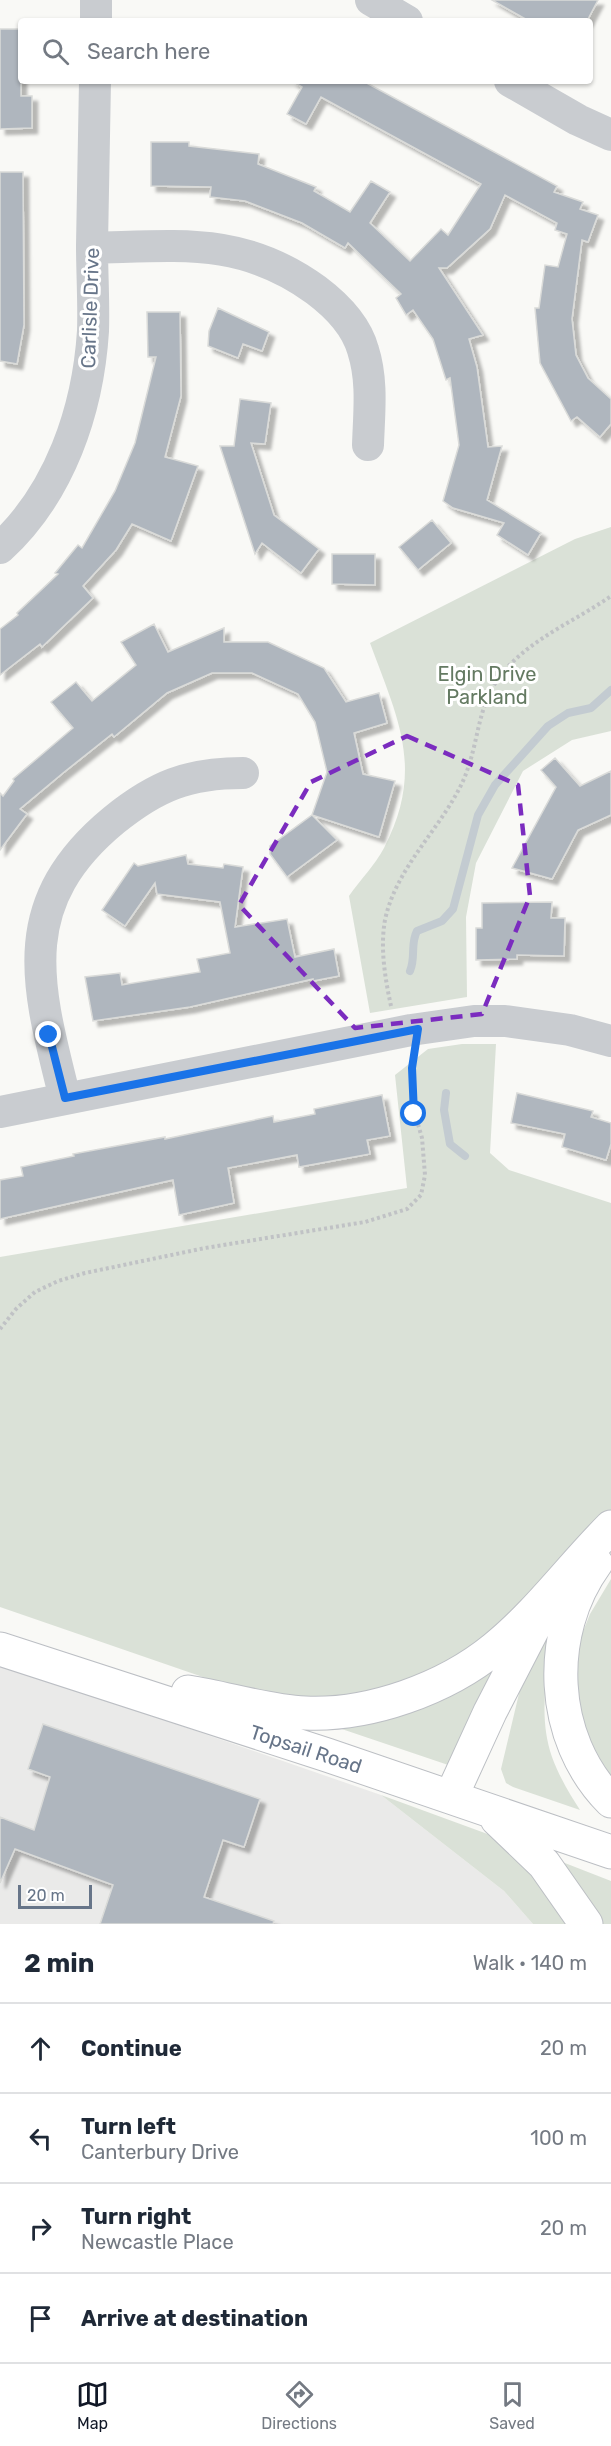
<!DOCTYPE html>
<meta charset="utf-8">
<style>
:root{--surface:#fff;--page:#f6f6f7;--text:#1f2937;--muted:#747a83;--line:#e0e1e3;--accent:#111827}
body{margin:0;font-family:Rubik,sans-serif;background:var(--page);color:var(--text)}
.scale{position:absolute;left:18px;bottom:15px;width:74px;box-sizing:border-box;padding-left:6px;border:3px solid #677589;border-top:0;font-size:16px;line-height:21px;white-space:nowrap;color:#677589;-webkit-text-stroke:4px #fff;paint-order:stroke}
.stop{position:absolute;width:18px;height:18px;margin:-14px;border:4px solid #1a73e8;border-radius:50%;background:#fff}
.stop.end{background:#1a73e8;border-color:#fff;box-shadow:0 2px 6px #0008}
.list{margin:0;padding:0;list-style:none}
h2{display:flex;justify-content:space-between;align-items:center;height:78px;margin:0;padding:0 24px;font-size:26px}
h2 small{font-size:20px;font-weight:400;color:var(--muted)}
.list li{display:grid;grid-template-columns:39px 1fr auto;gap:18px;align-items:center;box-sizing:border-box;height:90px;padding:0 24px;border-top:2px solid var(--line)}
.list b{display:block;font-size:22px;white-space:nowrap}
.list p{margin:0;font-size:20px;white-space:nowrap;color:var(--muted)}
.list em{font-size:20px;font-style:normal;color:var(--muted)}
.icon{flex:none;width:33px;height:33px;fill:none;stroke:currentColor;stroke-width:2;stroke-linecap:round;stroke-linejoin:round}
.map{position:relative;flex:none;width:611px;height:1924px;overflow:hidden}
.search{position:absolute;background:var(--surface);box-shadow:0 2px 4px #0004;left:18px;right:18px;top:18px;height:66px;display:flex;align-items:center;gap:15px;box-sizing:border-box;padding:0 21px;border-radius:6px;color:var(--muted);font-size:22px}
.sheet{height:438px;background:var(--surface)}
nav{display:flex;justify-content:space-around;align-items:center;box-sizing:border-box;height:84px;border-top:2px solid var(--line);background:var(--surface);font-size:16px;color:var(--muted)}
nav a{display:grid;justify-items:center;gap:3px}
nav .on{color:var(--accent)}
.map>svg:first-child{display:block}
</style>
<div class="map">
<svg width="611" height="1924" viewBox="0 0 611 1924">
<defs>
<filter id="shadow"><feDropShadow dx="5.5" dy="5.5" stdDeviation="1.5" flood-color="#0004"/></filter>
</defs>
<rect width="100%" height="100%" fill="#f9f9f6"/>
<!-- built -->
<path fill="#eaeae9" d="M 0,1663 L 381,1795 L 504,1891 L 533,1924 L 0,1924 Z"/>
<!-- green -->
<path fill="#dae1d7" d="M 611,527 L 611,731 L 572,740 L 523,771 L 476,863 L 466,917 L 467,997 L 370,1013 L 349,896 C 360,880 375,865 384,848 C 425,769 398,719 370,643 L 575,539 Z
M 462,1044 L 496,1044 L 490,1153 L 509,1170 L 611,1203 L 611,1510 L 520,1607 L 460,1658 L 356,1700 L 255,1695 L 0,1607 L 0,1257 L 407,1188 L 395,1075 L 428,1049 Z
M 611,1579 L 611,1806 L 567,1718 L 580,1639 L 590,1614 Z
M 560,1593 C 553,1646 534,1706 552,1757 C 559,1776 569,1793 580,1810 L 513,1787 L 506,1783 L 501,1769 L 527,1660 Z
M 498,1657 L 463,1770 L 324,1723 Z
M 381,1795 L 493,1836 L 528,1867 L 571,1924 L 533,1924 L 504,1891 Z
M 552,1858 L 611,1881 L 611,1924 L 597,1924 Z"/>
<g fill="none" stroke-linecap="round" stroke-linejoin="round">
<!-- stream -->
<path stroke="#c3cbd1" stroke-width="8" d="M 410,971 C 416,957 410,944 417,931 L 442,921 L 453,909 L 478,815 L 495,785 L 548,726 L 568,713 L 591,708 L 611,690
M 446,1093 L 444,1110 L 450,1144 L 465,1156"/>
</g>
<!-- building -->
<path fill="#afb6be" stroke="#dadbd9" stroke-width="1.5" filter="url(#shadow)" d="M 492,0 L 598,0 L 587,21 L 529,21 Z
M 0,29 L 21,29 L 21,96 L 32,96 L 32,128 L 0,129 Z
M 292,81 L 363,81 L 557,186 L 554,192 L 583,202 L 580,209 L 598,215 L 588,242 L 582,240 L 572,319 L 576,355 L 588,378 L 611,399 L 611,424 L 600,437 L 577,417 L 571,421 L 540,363 L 535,308 L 539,308 L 545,265 L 558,267 L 567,234 L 555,230 L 557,223 L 505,195 L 490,229 L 447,268 L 439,268 L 483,335 L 469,339 L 477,367 L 488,447 L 502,446 L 487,500 L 541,533 L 528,555 L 497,535 L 504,523 L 453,508 L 443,501 L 459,445 L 450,378 L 446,380 L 433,339 L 413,310 L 406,315 L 396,298 L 401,294 L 348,243 L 345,248 L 302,223 L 245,201 L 210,197 L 211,187 L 151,186 L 151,142 L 189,142 L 189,146 L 259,154 L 258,164 L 316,187 L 314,191 L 350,212 L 371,181 L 390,192 L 370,223 L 410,261 L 441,229 L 448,235 L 481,184 L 321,97 L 306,124 L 287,114 L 302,87 Z
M 0,172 L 23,172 L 24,325 L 17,364 L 0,361 Z
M 218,308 L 269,332 L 262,351 L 243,344 L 238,358 L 208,346 L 209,331 Z
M 147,312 L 180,312 L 181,396 L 165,457 L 198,466 L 171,541 L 132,524 L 116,550 L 83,586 L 93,598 L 42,647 L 40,644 L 0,675 L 0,629 L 18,615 L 17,613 L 58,574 L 55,573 L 78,545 L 82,548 L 115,491 L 135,443 L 156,357 L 148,357 Z
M 240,399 L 271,403 L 265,444 L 251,443 L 274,515 L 319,549 L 301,573 L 262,543 L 255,554 L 220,446 L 234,446 Z
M 432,520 L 451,543 L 418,570 L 399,547 Z
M 332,554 L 375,554 L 375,585 L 332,584 Z
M 154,624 L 168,652 L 224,628 L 224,642 L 268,642 L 324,668 L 346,702 L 379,693 L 387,723 L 354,733 L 363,774 L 395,781 L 379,837 L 312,815 L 327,772 L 315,722 L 298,694 L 252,673 L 212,673 L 167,693 L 114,737 L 112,734 L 63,773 L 20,809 L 27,814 L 0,850 L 0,793 L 3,796 L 14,781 L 13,779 L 73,728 L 51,702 L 76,682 L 92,701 L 136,665 L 121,642 Z
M 555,758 L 580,786 L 611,771 L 611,815 L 578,830 L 552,879 L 512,868 L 556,787 L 541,770 Z
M 312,815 L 337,840 L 287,877 L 270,854 L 270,846 Z
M 186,855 L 188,864 L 223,868 L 224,864 L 243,867 L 235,927 L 287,919 L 295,957 L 334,949 L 339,976 L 313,981 L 313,979 L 190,1007 L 93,1021 L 85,977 L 120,973 L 122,985 L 200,972 L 197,959 L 230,953 L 220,902 L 157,894 L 155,883 L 125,926 L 102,910 L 134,863 L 138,866 Z
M 552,902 L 551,918 L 565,918 L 564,956 L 517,955 L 517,959 L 476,960 L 476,928 L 482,928 L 482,903 Z
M 517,1093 L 593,1111 L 591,1117 L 611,1123 L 611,1144 L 606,1160 L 562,1147 L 565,1134 L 511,1123 Z
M 382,1095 L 390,1136 L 367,1140 L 370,1154 L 299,1167 L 297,1155 L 228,1168 L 234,1203 L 179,1215 L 173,1180 L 0,1219 L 0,1180 L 23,1176 L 21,1167 L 74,1156 L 73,1154 L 165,1137 L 165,1139 L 273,1116 L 274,1122 L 315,1114 L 314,1109 Z
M 43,1724 L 260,1799 L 244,1847 L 223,1840 L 204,1897 L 274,1921 L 273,1924 L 100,1924 L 113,1885 L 15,1849 L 0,1883 L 0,1817 L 34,1830 L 50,1777 L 28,1769 Z"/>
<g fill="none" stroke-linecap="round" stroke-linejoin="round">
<!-- major casing -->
<g stroke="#bcbfc4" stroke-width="35">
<path id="major" d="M 596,1563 C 545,1633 549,1739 611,1801
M 0,1649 L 327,1755 L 611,1852
M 188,1692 C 227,1698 265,1711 305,1713 C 369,1716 445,1689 495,1648 C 538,1613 572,1566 611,1527
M 451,1797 L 490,1712 L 537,1621
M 497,1819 L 544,1864 L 586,1924"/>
</g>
<!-- path -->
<path stroke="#c0c2c5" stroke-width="4" stroke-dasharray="3 3" stroke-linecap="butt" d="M 391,1006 C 385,978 380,948 385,920 C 396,867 441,829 463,781 C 481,740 475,704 506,669 C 534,637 577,620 611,596
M 0,1329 L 16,1309 L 35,1292 L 58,1281 L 85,1273 L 205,1248 L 365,1222 L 407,1209 L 421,1195 L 425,1175 L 422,1138 L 413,1107 L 414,1058"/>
<!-- minor -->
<path stroke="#c9ccd0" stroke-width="32" d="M 371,0 L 407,21
M 96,21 L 96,0
M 510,81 L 578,120 L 611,135
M 92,248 C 178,246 242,236 316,290 C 336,305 356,325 363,350 C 373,381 369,413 368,445
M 0,548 C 60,493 88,410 93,331 C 94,303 92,273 92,245 C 93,190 94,136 95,81
M 65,1098 C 37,986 12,904 114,820 C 156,786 188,773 243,773
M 0,1112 L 411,1030 L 474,1021 L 505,1021 L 570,1030 L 611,1041"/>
<!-- major -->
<use href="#major" stroke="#fff" stroke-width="33"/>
</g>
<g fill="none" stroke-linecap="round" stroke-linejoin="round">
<!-- route -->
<path stroke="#1a73e8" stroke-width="8" d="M 49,1035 L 65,1098 L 418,1029 L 412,1068 L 414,1114"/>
</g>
<!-- marked area -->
<path fill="none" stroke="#7b2cbf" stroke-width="4.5" stroke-dasharray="12 8" stroke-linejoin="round" d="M 407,736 L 518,785 L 530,896 L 482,1014 L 355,1028 L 239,905 L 311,782 Z"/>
<g text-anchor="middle" stroke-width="6" stroke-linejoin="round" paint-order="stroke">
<!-- street labels -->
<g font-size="20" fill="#677589" stroke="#fff">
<text transform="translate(90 308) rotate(-88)" y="7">Carlisle Drive</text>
<text transform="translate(306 1749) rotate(18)" y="7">Topsail Road</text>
</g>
<!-- park labels -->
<g font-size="20" fill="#647a62" stroke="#fff">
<text x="487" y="681">Elgin Drive<tspan x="487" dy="23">Parkland</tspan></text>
</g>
</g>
</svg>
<div class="scale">20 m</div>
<div class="stop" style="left:414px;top:1114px"></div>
<div class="stop end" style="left:49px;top:1035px"></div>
<div class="search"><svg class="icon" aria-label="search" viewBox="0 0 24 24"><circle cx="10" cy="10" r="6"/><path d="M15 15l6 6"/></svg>Search here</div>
</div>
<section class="sheet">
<h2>2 min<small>Walk · 140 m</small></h2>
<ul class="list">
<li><svg class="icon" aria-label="ahead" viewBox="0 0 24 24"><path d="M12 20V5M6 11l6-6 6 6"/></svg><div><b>Continue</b></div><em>20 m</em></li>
<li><svg class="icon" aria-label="left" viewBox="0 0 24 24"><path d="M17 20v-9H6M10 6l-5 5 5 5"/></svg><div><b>Turn left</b><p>Canterbury Drive</p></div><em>100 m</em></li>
<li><svg class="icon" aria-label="right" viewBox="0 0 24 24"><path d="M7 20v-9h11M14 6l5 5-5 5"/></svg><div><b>Turn right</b><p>Newcastle Place</p></div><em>20 m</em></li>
<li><svg class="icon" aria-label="arrive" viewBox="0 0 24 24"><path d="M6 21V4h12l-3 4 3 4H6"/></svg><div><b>Arrive at destination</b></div></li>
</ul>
</section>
<nav>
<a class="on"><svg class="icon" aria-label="map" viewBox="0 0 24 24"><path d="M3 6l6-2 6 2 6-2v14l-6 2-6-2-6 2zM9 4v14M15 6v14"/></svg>Map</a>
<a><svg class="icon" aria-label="directions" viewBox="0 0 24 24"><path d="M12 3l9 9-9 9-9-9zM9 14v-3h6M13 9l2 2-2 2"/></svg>Directions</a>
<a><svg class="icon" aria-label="saved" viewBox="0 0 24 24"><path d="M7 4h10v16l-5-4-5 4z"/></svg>Saved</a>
</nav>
